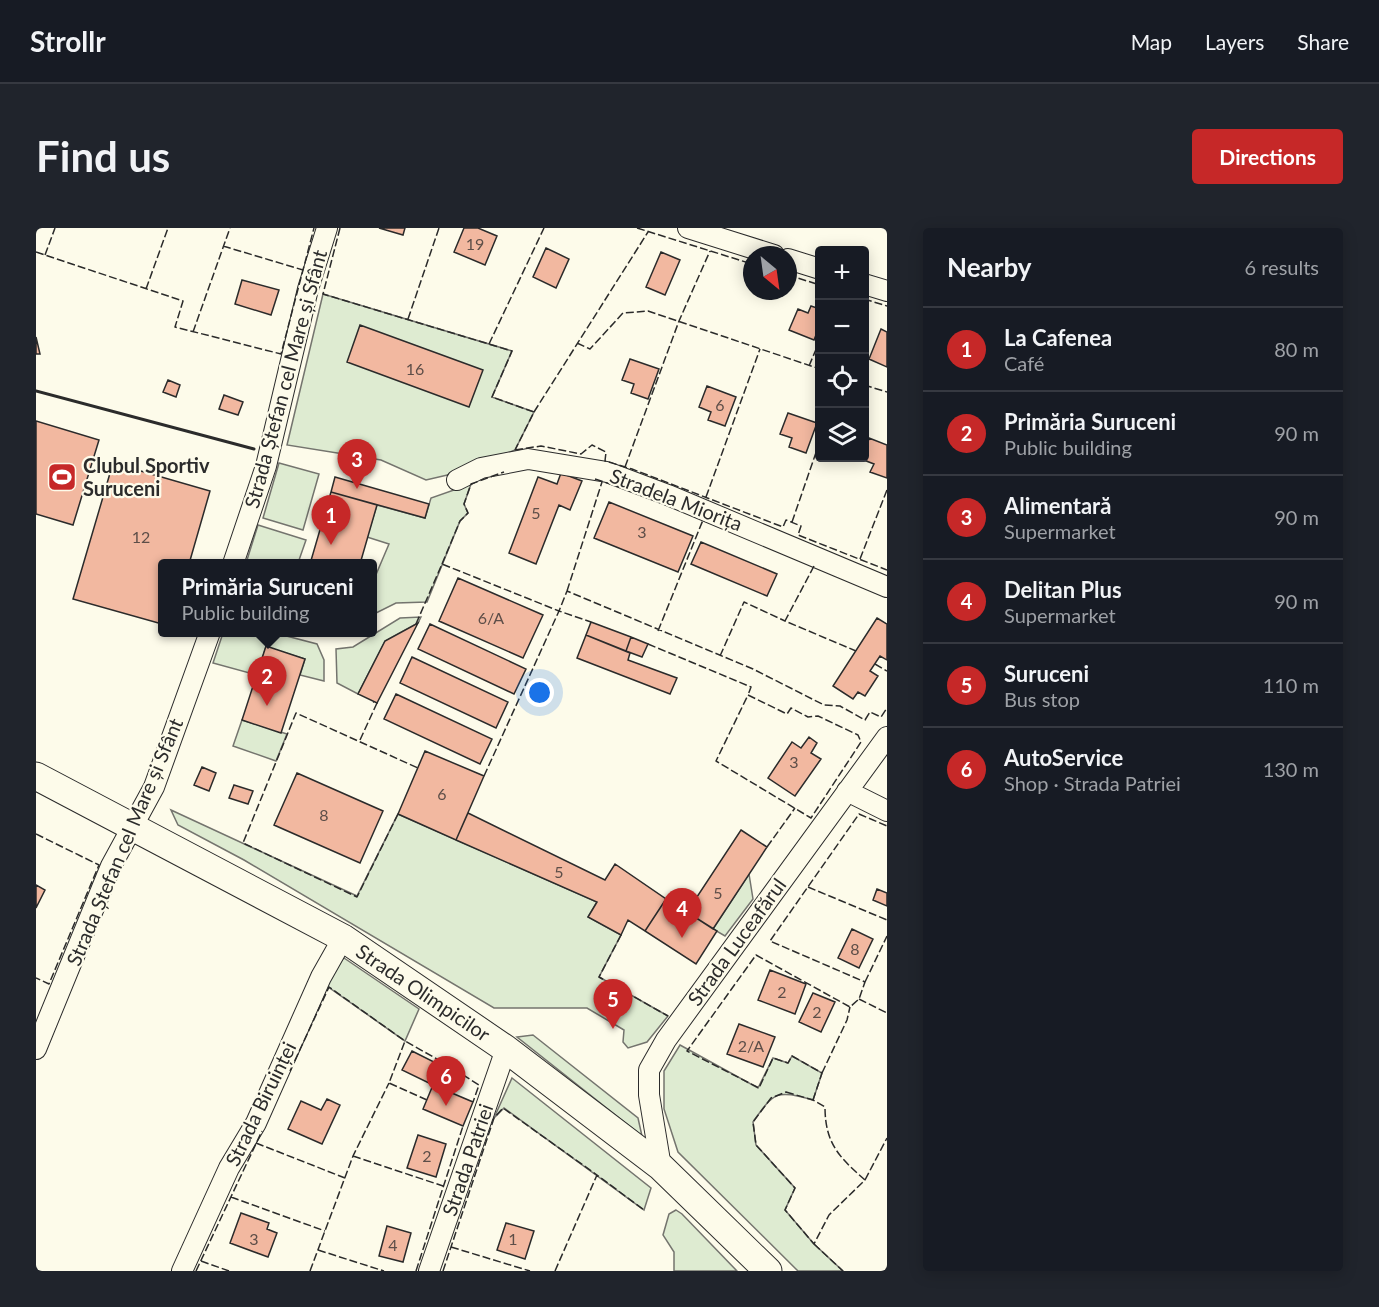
<!DOCTYPE html>
<meta charset="utf-8">
<style>
:root{--surface:#171b24;--page:#20242c;--text:#f1f3f6;--muted:#9ea1a6;--line:#363941;--accent:#c62828}
body{margin:0;font-family:Lato,sans-serif;background:var(--page);color:var(--text)}
.controls{position:absolute;right:18px;top:18px;display:grid;overflow:hidden;border-radius:6px;box-shadow:0 3px 15px #0003}
.controls button{width:54px;height:54px;display:grid;place-items:center;padding:0;border:0;border-bottom:2px solid var(--line);background:var(--surface);color:var(--text);font:30px sans-serif}
.compass{position:absolute;left:707px;top:18px;width:54px;height:54px;border-radius:50%;background:var(--surface);box-shadow:0 3px 15px #0003;rotate:151deg}
.you{position:absolute;left:504px;top:465px;width:21px;height:21px;margin:-15px;border:4px solid #fff;border-radius:50%;background:#1a73e8;box-shadow:0 0 0 9px #1a73e833}
.badge{display:grid;place-items:center;width:39px;height:39px;border-radius:50%;background:var(--accent);color:#fff;font-size:20px;font-weight:700}
.pin{position:absolute;translate:-50% -50px;filter:drop-shadow(0 2px 3px #0008)}
.pin::after{content:'';position:absolute;top:32px;width:21px;height:18px;background:inherit;clip-path:polygon(0 0,100% 0,50% 100%)}
.popup{position:absolute;left:122px;top:331px;width:219px;height:78px;box-sizing:border-box;display:grid;place-content:center;border-radius:6px;background:var(--surface);filter:drop-shadow(0 2px 4px #0005);font-size:20px;white-space:nowrap;color:var(--muted)}
.popup b{font-size:22px;color:var(--text)}
.popup::after{content:'';position:absolute;left:50%;top:100%;margin-left:-12px;border:12px solid transparent;border-top-color:var(--surface)}
.list{margin:0;padding:0;list-style:none}
h2{display:flex;justify-content:space-between;align-items:center;height:78px;margin:0;padding:0 24px;font-size:26px}
h2 small{font-size:20px;font-weight:400;color:var(--muted)}
.list li{display:grid;grid-template-columns:39px 1fr auto;gap:18px;align-items:center;box-sizing:border-box;height:84px;padding:0 24px;border-top:2px solid var(--line)}
.list b{display:block;font-size:22px;white-space:nowrap}
.list p{margin:0;font-size:20px;white-space:nowrap;color:var(--muted)}
.list em{font-size:20px;font-style:normal;color:var(--muted)}
.icon{flex:none;width:33px;height:33px;fill:none;stroke:currentColor;stroke-width:2;stroke-linecap:round;stroke-linejoin:round}
.map{position:relative;flex:none;width:851px;height:1043px;overflow:hidden;border-radius:6px}
header{display:flex;align-items:center;gap:36px;box-sizing:border-box;height:84px;padding:0 30px;background:var(--surface);border-bottom:2px solid var(--line)}
header strong{font-size:28px}
nav{display:flex;gap:33px;margin-inline-start:auto;font-size:21px}
.intro{display:flex;align-items:center;justify-content:space-between;box-sizing:border-box;height:144px;padding:0 36px}
h1{margin:0;font-size:42px}
.button{padding:15px 27px;border-radius:6px;background:var(--accent);color:#fff;font-size:21px;font-weight:700}
main{display:flex;gap:36px;padding:0 36px}
aside{flex:1;background:var(--surface);border-radius:6px;box-shadow:0 3px 15px #0003}
.map>svg:first-child{display:block}
</style>
<header>
<strong>Strollr</strong>
<nav><a>Map</a><a>Layers</a><a>Share</a></nav>
</header>
<div class="intro"><h1>Find us</h1><a class="button">Directions</a></div>
<main>
<div class="map">
<svg width="851" height="1043" viewBox="0 0 851 1043">
<rect width="100%" height="100%" fill="#fdfbea"/>
<!-- green -->
<path fill="#deebd1" stroke="#74746e" stroke-width="1.5" d="M 287,66 L 476,123 L 456,169 L 498,184 L 479,222 L 420,245 L 390,252 L 345,232 L 251,217 Z
M 243,235 L 283,246 L 267,302 L 227,290 Z
M 435,256 L 428,276 L 432,285 L 424,293 L 391,374 L 360,375 L 336,387 L 336,356 L 353,316 L 331,309 L 341,277 L 389,290 L 395,270 Z
M 222,297 L 270,312 L 262,335 L 221,335 L 211,332 Z
M 385,389 L 382,395 L 349,413 L 322,466 L 301,455 L 300,421 L 317,419 L 364,390 Z
M 187,405 L 239,405 L 281,416 L 288,432 L 288,453 L 264,447 L 269,431 L 230,419 L 221,447 L 177,435 Z
M 206,492 L 251,506 L 240,533 L 197,518 Z
M 135,582 L 321,668 L 362,586 L 561,674 L 552,689 L 585,707 L 563,749 L 632,788 L 611,814 L 592,820 L 587,814 L 588,802 L 551,780 L 458,780 L 208,632 L 142,597 Z
M 713,646 L 717,671 L 689,708 L 677,701 Z
M 308,730 L 383,781 L 369,813 L 288,756 L 300,735 Z
M 497,807 L 602,890 L 606,908 L 481,809 Z
M 644,817 L 722,860 L 737,830 L 752,835 L 756,828 L 786,845 L 777,872 C 740,862 739,863 717,894 L 720,917 L 759,960 L 749,982 L 778,1016 L 807,1043 L 762,1043 L 642,924 L 628,881 L 628,843 Z
M 476,850 L 615,960 L 608,982 L 468,880 L 458,890 Z
M 640,982 L 646,986 L 701,1043 L 638,1043 L 638,1024 L 627,1007 L 633,986 Z"/>
<!-- building -->
<path fill="#f2b8a0" stroke="#2b2b2b" stroke-width="1.5" d="M 343,0 L 369,0 L 367,7 Z
M 428,0 L 442,0 L 461,8 L 449,37 L 418,24 Z
M 510,20 L 533,31 L 520,60 L 497,49 Z
M 625,24 L 644,32 L 629,67 L 610,59 Z
M 206,52 L 243,62 L 235,87 L 199,76 Z
M 775,78 L 784,81 L 784,97 L 778,112 L 753,102 L 762,81 L 772,85 Z
M 324,97 L 447,142 L 433,179 L 311,134 Z
M 845,101 L 851,104 L 851,139 L 833,131 Z
M 0,109 L 4,126 L 0,126 Z
M 594,131 L 623,141 L 612,171 L 595,165 L 598,156 L 586,152 Z
M 132,152 L 144,157 L 140,169 L 127,164 Z
M 671,158 L 700,169 L 689,198 L 672,192 L 675,184 L 663,179 Z
M 188,167 L 207,174 L 202,187 L 183,181 Z
M 752,185 L 781,195 L 770,225 L 753,219 L 756,210 L 744,206 Z
M 0,193 L 63,212 L 37,297 L 0,286 Z
M 833,210 L 851,217 L 851,250 L 834,244 L 838,236 L 825,231 L 828,230 Z
M 77,235 L 174,263 L 153,336 L 126,336 L 126,396 L 37,371 Z
M 525,245 L 546,253 L 534,282 L 523,277 L 500,336 L 473,325 L 502,249 L 521,256 Z
M 299,249 L 393,276 L 389,290 L 295,264 Z
M 295,264 L 341,277 L 324,336 L 274,336 Z
M 573,274 L 657,308 L 642,344 L 558,310 Z
M 665,314 L 741,346 L 731,368 L 655,336 Z
M 422,350 L 507,387 L 487,430 L 403,393 Z
M 841,390 L 851,396 L 851,432 L 844,428 L 834,443 L 842,448 L 829,468 L 822,464 L 817,471 L 797,458 Z
M 555,394 L 595,409 L 590,423 L 550,407 Z
M 382,395 L 341,475 L 322,466 L 349,413 Z
M 394,396 L 490,441 L 478,466 L 382,421 Z
M 550,407 L 594,425 L 592,432 L 641,450 L 634,466 L 541,430 Z
M 595,409 L 612,416 L 606,429 L 590,423 Z
M 230,418 L 269,431 L 245,505 L 206,492 Z
M 376,429 L 472,474 L 460,500 L 364,455 Z
M 360,466 L 456,511 L 444,536 L 348,491 Z
M 773,509 L 781,515 L 775,525 L 785,531 L 759,568 L 732,550 L 756,514 L 765,520 Z
M 389,523 L 448,548 L 420,612 L 362,586 Z
M 166,539 L 180,545 L 173,563 L 158,557 Z
M 261,545 L 347,583 L 324,635 L 238,597 Z
M 198,557 L 217,563 L 212,576 L 193,570 Z
M 432,585 L 569,652 L 579,636 L 630,671 L 609,703 L 592,692 L 585,707 L 552,689 L 561,674 L 420,612 Z
M 705,602 L 731,619 L 677,701 L 651,684 Z
M 0,657 L 9,662 L 0,680 Z
M 841,661 L 851,665 L 851,678 L 837,672 Z
M 630,671 L 681,703 L 660,736 L 609,703 Z
M 816,701 L 837,711 L 823,740 L 802,730 Z
M 734,742 L 770,756 L 759,786 L 722,772 Z
M 777,765 L 799,774 L 785,804 L 763,794 Z
M 703,796 L 739,809 L 727,839 L 691,826 Z
M 376,823 L 406,838 L 397,857 L 366,842 Z
M 397,857 L 437,874 L 427,898 L 387,881 Z
M 291,871 L 304,877 L 286,916 L 252,901 L 265,873 L 285,882 Z
M 382,907 L 410,916 L 400,949 L 371,940 Z
M 205,985 L 233,995 L 231,1001 L 241,1005 L 232,1029 L 194,1015 Z
M 470,995 L 498,1003 L 489,1031 L 461,1022 Z
M 351,998 L 375,1005 L 367,1034 L 343,1028 Z"/>
<g fill="none" stroke-linecap="round" stroke-linejoin="round">
<!-- minor casing -->
<g stroke="#2b2b2b" stroke-width="22">
<path id="minor" d="M 652,0 L 738,27
M 752,31 L 784,41
M 828,56 L 851,63
M 421,252 L 445,240 L 492,231 L 571,244 L 632,267 L 851,359
M 197,336 L 230,238 L 272,61 L 291,0
M 811,563 L 851,583
M 0,821 L 75,638 L 118,559 L 174,404
M 625,939 L 613,867 L 613,842 L 630,812 L 851,509
M 146,1043 L 193,940 L 220,895 L 285,749 L 307,710
M 393,1043 L 470,821"/>
</g>
<!-- secondary casing -->
<g stroke="#2b2b2b" stroke-width="29">
<path id="secondary" d="M 0,548 L 307,710 L 470,821 L 625,939 L 732,1043"/>
</g>
<!-- minor -->
<use href="#minor" stroke="#fdfbea" stroke-width="20"/>
<!-- secondary -->
<use href="#secondary" stroke="#fdfbea" stroke-width="27"/>
<!-- fence -->
<path stroke="#2b2b2b" stroke-width="1.5" stroke-dasharray="8 3" stroke-linecap="butt" d="M 304,0 L 287,66 L 476,123 L 456,169 L 498,184 L 479,222
M 601,0 L 716,36
M 187,18 L 267,42
M 0,24 L 147,73 L 139,99 L 245,126 L 278,0
M 9,27 L 19,0
M 752,47 L 784,57
M 110,61 L 132,0
M 828,71 L 851,78
M 372,91 L 403,0
M 157,104 L 194,0
M 541,115 L 554,121 L 587,85 L 612,83 L 784,141
M 453,116 L 508,0
M 773,138 L 784,112
M 828,157 L 851,164
M 498,184 L 612,4
M 479,222 L 505,218 L 545,226 L 556,217 L 570,224 L 569,233 L 596,241 L 747,299 L 750,292 L 765,298 L 762,307 L 851,342
M 589,239 L 643,93 L 674,23
M 559,251 L 590,261
M 670,269 L 724,121
M 621,273 L 641,281
M 756,294 L 784,213
M 824,331 L 851,262
M 406,336 L 424,293 L 432,285 L 428,276 L 435,256 L 468,244
M 778,338 L 749,393 L 820,423
M 531,363 L 566,254
M 380,396 L 406,336 L 523,383 L 531,363 L 717,441 L 788,477 L 804,478 L 829,492 L 834,484 L 845,489 L 851,480
M 622,403 L 667,292
M 612,416 L 715,459 L 712,467
M 684,428 L 708,374 L 749,393
M 839,436 L 851,443
M 712,467 L 751,486 L 755,480 L 772,489 L 782,488 L 822,507 L 825,514 L 775,590 L 680,533 Z
M 324,512 L 341,475 L 337,474
M 448,548 L 523,383 L 555,394
M 362,586 L 321,669 L 207,615 L 260,485 L 382,540
M 0,606 L 63,637 L 13,756 L 0,750
M 731,619 L 759,580
M 772,659 L 851,692
M 585,707 L 563,749 L 632,788
M 829,754 L 851,708
M 823,771 L 851,785
M 408,835 L 443,857 L 437,874
M 254,843 L 293,759 L 369,813
M 786,845 L 811,792 L 814,779
M 750,864 L 777,872 L 789,879 C 789,916 804,930 829,952 L 793,987 L 778,1016 L 749,982 L 759,960 L 720,917 L 717,894 L 735,870 Z
M 391,872 L 353,855 L 369,813 L 408,835 L 406,838
M 777,872 L 786,845 L 756,828 L 752,835 L 737,830 L 723,860 L 651,823 L 720,727 L 814,779 L 823,771 L 829,754 L 734,713 L 823,586 L 851,598
M 220,915 L 309,950
M 317,928 L 407,958
M 829,952 L 851,910
M 195,969 L 289,1003
M 778,1016 L 807,1043
M 415,1019 L 494,1043
M 282,1022 L 348,1043
M 165,1033 L 193,1043
M 160,1043 L 226,903
M 274,1043 L 317,928 L 353,855
M 380,1043 L 427,898
M 407,1043 L 458,890 L 467,880 L 561,947
M 519,1043 L 561,947 L 608,982"/>
<!-- wall -->
<path stroke="#2b2b2b" stroke-width="3" d="M 0,163 L 218,221"/>
</g>
<!-- icons -->
<defs>
<g id="stadium-square" transform="scale(1.5)"><rect x="-9" y="-9" width="18" height="18" rx="4" fill="#c62828" stroke="#fdfbea"/><path d="M0-5a6.5 5 0 1 0 0 10a6.5 5 0 1 0 0-10ZM-3.5-1.8h7v3.6h-7Z" fill="#fff"/></g>
</defs>
<g fill-rule="evenodd">
<use href="#stadium-square" x="26" y="249"/>
</g>
<g text-anchor="middle" stroke-width="4.5" stroke-linejoin="round" paint-order="stroke">
<!-- number labels -->
<g font-size="16" fill="#5d4e48">
<text x="439" y="22">19</text>
<text x="379" y="147">16</text>
<text x="684" y="183">6</text>
<text x="500" y="291">5</text>
<text x="606" y="310">3</text>
<text x="105" y="315">12</text>
<text x="455" y="396">6/A</text>
<text x="758" y="540">3</text>
<text x="406" y="572">6</text>
<text x="288" y="593">8</text>
<text x="523" y="650">5</text>
<text x="682" y="671">5</text>
<text x="819" y="727">8</text>
<text x="746" y="770">2</text>
<text x="781" y="790">2</text>
<text x="715" y="824">2/A</text>
<text x="391" y="934">2</text>
<text x="218" y="1017">3</text>
<text x="477" y="1017">1</text>
<text x="357" y="1023">4</text>
</g>
<!-- street labels -->
<g font-size="20" fill="#2b2b2b" stroke="#fdfbea">
<text transform="translate(250 151) rotate(-75)" y="7">Strada Ștefan cel Mare și Sfânt</text>
<text transform="translate(640 272) rotate(21)" y="7">Stradela Miorița</text>
<text transform="translate(89 614) rotate(-67)" y="7">Strada Ștefan cel Mare și Sfânt</text>
<text transform="translate(701 714) rotate(-54)" y="7">Strada Luceafărul</text>
<text transform="translate(387 765) rotate(34)" y="7">Strada Olimpicilor</text>
<text transform="translate(225 876) rotate(-64)" y="7">Strada Biruinței</text>
<text transform="translate(432 932) rotate(-71)" y="7">Strada Patriei</text>
</g>
<!-- poi labels -->
<g font-size="20" font-weight="bold" fill="#2b2b2b" stroke="#fdfbea" text-anchor="start">
<text x="47" y="245">Clubul Sportiv<tspan x="47" dy="23">Suruceni</tspan></text>
</g>
</g>
</svg>
<div class="controls">
<button>+</button>
<button>−</button>
<button><svg class="icon" aria-label="locate" viewBox="0 0 24 24"><circle cx="12" cy="12" r="6"/><path d="M12 2v4M12 18v4M2 12h4M18 12h4"/></svg></button>
<button><svg class="icon" aria-label="layers" viewBox="0 0 24 24"><path d="M12 4l9 5-9 5-9-5zM3 14l9 5 9-5"/></svg></button>
</div>
<svg class="compass" viewBox="-18 -18 36 36"><path d="M0-13l5 13h-10z" fill="#e53935"/><path d="M0 13l5-13h-10z" fill="#9ea1a6"/></svg>
<div class="you"></div>
<div class="pin badge" style="left:295px;top:317px">1</div>
<div class="pin badge" style="left:231px;top:478px">2</div>
<div class="popup"><b>Primăria Suruceni</b>Public building</div>
<div class="pin badge" style="left:321px;top:261px">3</div>
<div class="pin badge" style="left:646px;top:710px">4</div>
<div class="pin badge" style="left:577px;top:801px">5</div>
<div class="pin badge" style="left:410px;top:878px">6</div>
</div>
<aside>
<h2>Nearby<small>6 results</small></h2>
<ul class="list">
<li><span class="badge">1</span><div><b>La Cafenea</b><p>Café</p></div><em>80 m</em></li>
<li><span class="badge">2</span><div><b>Primăria Suruceni</b><p>Public building</p></div><em>90 m</em></li>
<li><span class="badge">3</span><div><b>Alimentară</b><p>Supermarket</p></div><em>90 m</em></li>
<li><span class="badge">4</span><div><b>Delitan Plus</b><p>Supermarket</p></div><em>90 m</em></li>
<li><span class="badge">5</span><div><b>Suruceni</b><p>Bus stop</p></div><em>110 m</em></li>
<li><span class="badge">6</span><div><b>AutoService</b><p>Shop · Strada Patriei</p></div><em>130 m</em></li>
</ul>
</aside>
</main>
